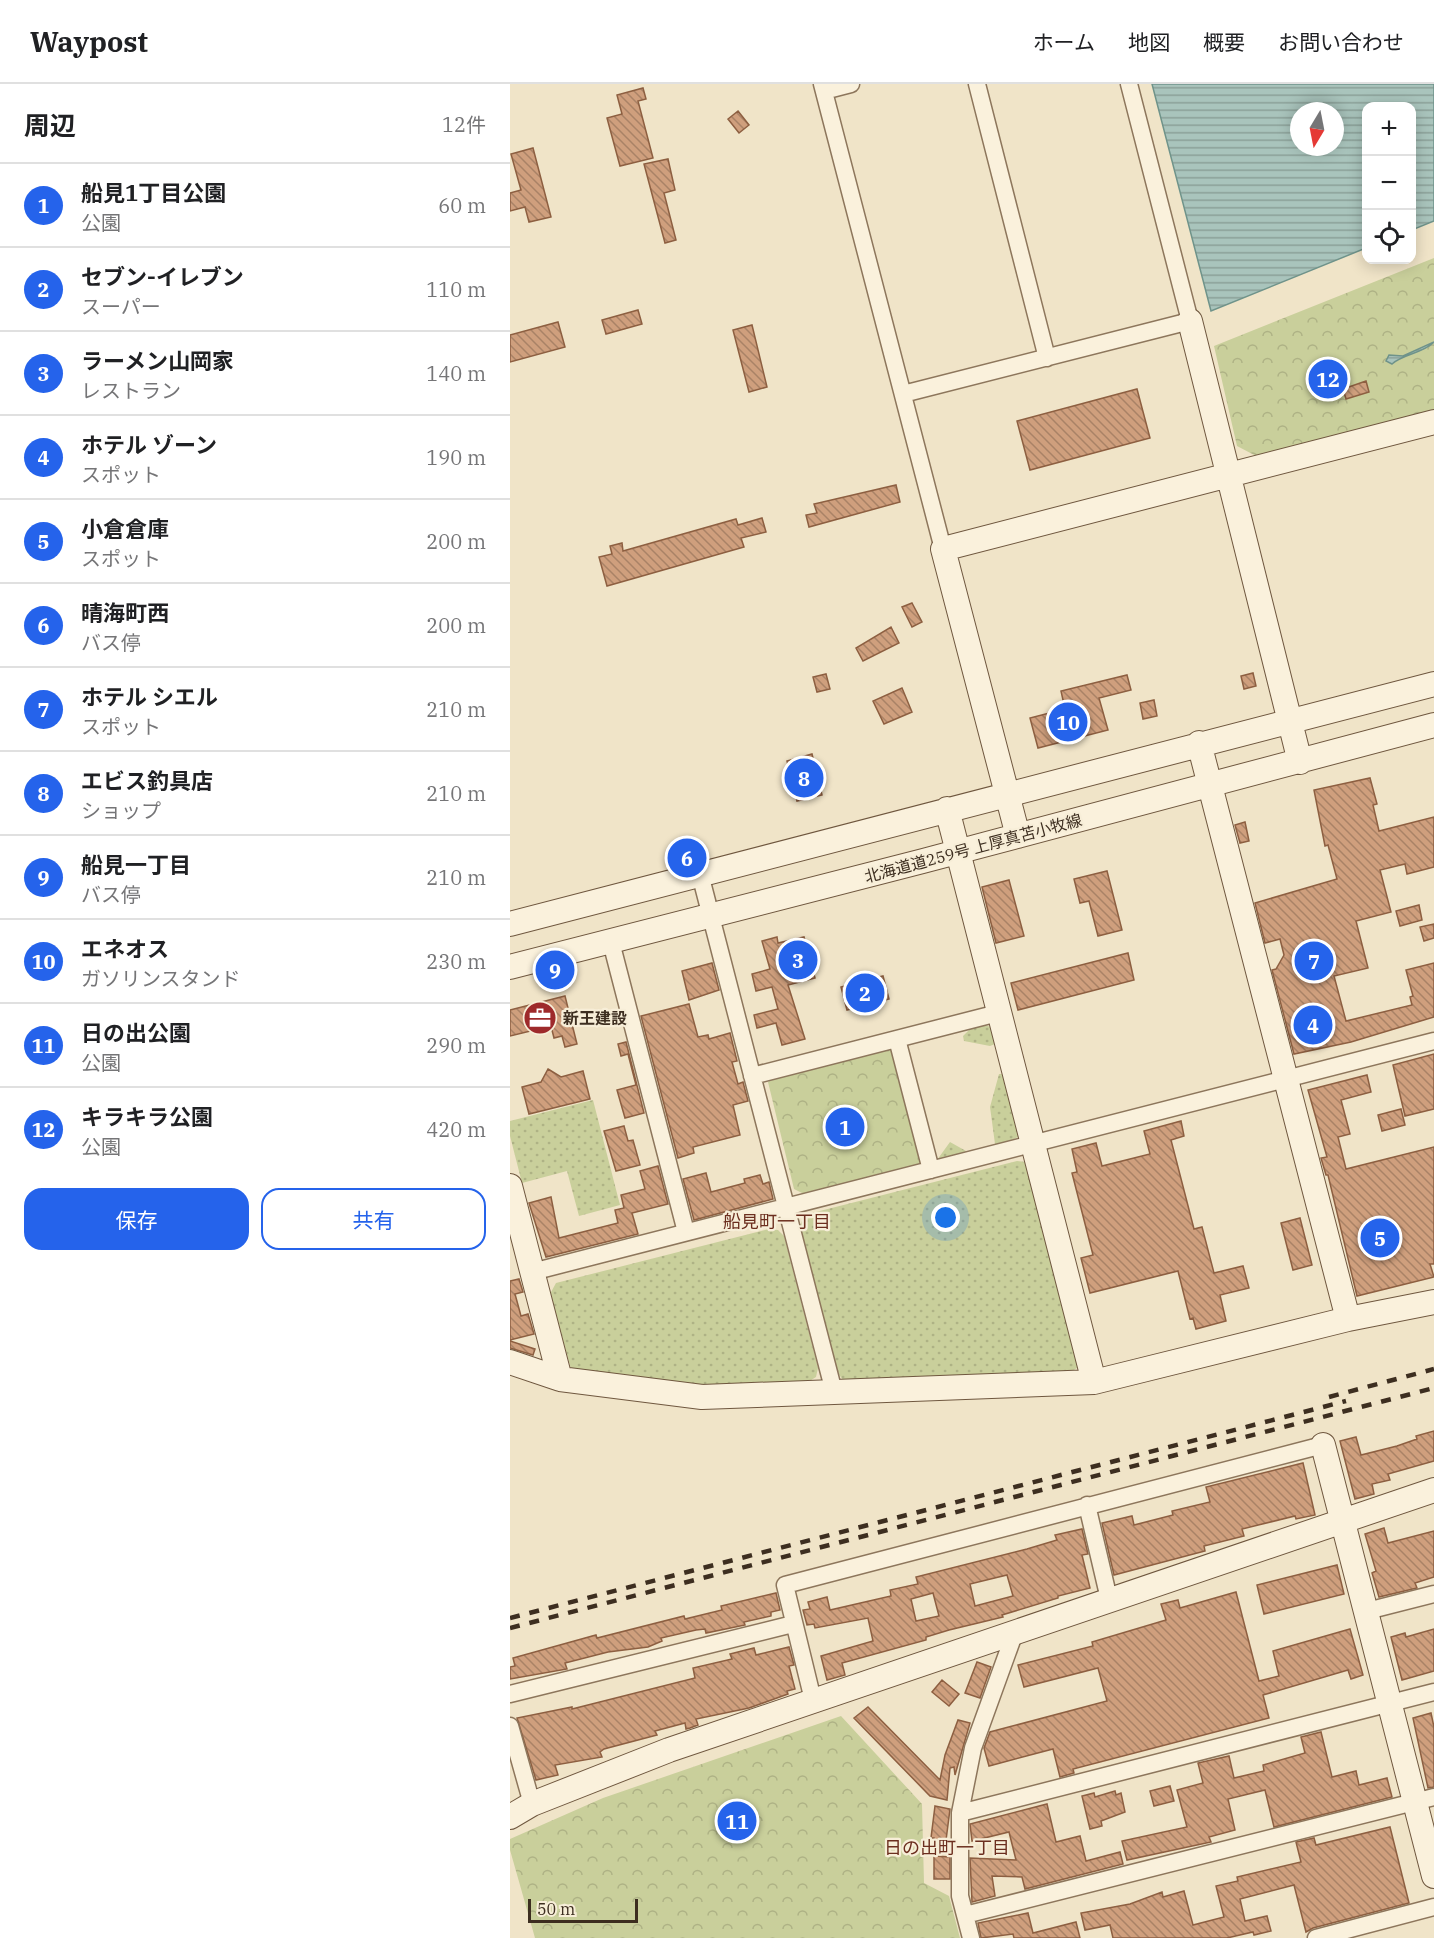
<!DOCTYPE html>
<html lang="ja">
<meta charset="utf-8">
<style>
:root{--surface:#fff;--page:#f6f6f6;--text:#202124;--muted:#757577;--line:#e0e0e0;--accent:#2563eb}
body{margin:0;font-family:"IBM Plex Serif","Noto Sans JP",serif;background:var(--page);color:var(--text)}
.controls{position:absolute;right:18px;top:18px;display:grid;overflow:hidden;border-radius:12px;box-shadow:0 3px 15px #0003}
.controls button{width:54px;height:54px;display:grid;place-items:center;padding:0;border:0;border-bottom:2px solid var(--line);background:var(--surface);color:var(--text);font:30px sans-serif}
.compass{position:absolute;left:780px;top:18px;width:54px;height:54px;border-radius:50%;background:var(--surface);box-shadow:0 3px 15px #0003;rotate:190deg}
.scale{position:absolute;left:18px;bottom:15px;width:110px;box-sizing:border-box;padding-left:6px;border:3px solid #3d2e20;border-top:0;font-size:16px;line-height:21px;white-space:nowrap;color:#3d2e20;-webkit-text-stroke:4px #f7eed8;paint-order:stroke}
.you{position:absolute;left:436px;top:1134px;width:21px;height:21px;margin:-15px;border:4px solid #fff;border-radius:50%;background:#1a73e8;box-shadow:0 0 0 9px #1a73e833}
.badge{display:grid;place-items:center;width:39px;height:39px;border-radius:50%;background:var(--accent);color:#fff;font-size:20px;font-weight:700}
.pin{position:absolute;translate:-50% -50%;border:3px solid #fff;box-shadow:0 2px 6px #0006}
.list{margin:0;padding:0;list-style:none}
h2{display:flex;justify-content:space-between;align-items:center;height:78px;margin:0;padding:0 24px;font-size:26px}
h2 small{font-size:20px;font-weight:400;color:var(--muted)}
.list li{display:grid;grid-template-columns:39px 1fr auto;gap:18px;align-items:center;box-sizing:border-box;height:84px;padding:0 24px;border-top:2px solid var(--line)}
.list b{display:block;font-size:22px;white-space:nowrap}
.list p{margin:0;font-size:20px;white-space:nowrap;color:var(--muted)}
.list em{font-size:20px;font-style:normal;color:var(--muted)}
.actions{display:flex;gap:12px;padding:18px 24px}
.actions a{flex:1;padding:14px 0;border:2px solid var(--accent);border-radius:18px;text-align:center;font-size:21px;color:var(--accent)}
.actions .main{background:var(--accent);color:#fff}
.icon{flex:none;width:33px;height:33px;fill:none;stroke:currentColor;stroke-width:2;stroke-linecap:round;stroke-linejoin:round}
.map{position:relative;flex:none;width:924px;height:1854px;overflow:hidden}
header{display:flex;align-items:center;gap:36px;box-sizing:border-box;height:84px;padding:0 30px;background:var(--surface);border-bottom:2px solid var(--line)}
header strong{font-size:28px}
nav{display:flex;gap:33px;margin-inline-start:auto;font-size:21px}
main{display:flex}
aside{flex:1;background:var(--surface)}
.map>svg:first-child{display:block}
</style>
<header>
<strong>Waypost</strong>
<nav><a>ホーム</a><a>地図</a><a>概要</a><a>お問い合わせ</a></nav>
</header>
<main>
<aside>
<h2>周辺<small>12件</small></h2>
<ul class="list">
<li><span class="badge">1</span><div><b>船見1丁目公園</b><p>公園</p></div><em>60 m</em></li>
<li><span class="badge">2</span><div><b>セブン-イレブン</b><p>スーパー</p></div><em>110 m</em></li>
<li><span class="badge">3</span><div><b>ラーメン山岡家</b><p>レストラン</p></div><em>140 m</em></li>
<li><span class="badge">4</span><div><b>ホテル ゾーン</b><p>スポット</p></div><em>190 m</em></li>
<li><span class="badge">5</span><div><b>小倉倉庫</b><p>スポット</p></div><em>200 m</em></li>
<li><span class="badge">6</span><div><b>晴海町西</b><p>バス停</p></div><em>200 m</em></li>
<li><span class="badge">7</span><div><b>ホテル シエル</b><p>スポット</p></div><em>210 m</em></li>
<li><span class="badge">8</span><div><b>エビス釣具店</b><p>ショップ</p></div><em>210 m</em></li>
<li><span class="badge">9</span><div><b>船見一丁目</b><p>バス停</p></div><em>210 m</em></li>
<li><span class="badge">10</span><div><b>エネオス</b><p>ガソリンスタンド</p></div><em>230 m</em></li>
<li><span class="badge">11</span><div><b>日の出公園</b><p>公園</p></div><em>290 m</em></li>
<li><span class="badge">12</span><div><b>キラキラ公園</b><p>公園</p></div><em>420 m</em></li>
</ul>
<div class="actions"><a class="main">保存</a><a>共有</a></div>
</aside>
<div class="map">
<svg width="924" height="1854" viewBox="0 0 924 1854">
<defs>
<pattern id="grass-dots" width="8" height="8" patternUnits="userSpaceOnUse" patternTransform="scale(1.5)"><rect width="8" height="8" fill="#c9cf9b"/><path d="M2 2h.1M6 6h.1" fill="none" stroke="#aeb285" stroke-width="1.8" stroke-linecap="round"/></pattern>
<pattern id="park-crowns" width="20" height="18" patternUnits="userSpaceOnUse" patternTransform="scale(1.5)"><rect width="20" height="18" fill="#c9cf9b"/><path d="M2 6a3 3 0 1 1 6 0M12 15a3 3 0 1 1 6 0" fill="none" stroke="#aeb285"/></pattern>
<pattern id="water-rules" width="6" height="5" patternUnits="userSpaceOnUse" patternTransform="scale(1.5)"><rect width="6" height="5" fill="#a9c4bc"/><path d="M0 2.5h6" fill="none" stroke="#8ba098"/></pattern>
<pattern id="building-back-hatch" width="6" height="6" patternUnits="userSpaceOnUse" patternTransform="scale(1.5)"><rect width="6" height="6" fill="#cf9f7d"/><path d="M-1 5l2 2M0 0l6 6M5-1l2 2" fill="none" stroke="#a98266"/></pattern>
</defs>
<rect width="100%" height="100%" fill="#f0e4c8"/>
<!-- grass -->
<path fill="url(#grass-dots)" d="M 474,941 L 481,943 L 485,960 L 480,962 L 454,957 L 453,952 L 460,945 Z
M 489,990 L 493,990 L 510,1047 L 508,1053 L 489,1062 L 485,1060 L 480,1023 Z
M 83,1016 L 110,1121 L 69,1132 L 57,1087 L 12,1099 L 0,1052 L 0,1037 Z
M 440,1058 L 456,1067 L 454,1071 L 427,1076 Z
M 507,1077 L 516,1078 L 571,1276 L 567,1284 L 557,1290 L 333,1296 L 327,1288 L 290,1142 L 294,1131 Z
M 259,1145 L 268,1146 L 274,1152 L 308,1284 L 306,1293 L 298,1298 L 178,1302 L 61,1285 L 40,1210 L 46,1199 Z"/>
<!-- park -->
<path fill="url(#park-crowns)" d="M 924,174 L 924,327 L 748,373 L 727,362 L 704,262 Z
M 382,964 L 413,1081 L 296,1111 L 284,1105 L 258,998 L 262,995 Z
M 331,1632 L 412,1720 L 414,1799 L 439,1812 L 450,1854 L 25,1854 L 0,1766 L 0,1755 L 93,1714 Z"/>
<!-- water -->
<path fill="url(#water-rules)" stroke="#6f938a" stroke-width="1.5" fill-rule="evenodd" d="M 642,0 L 924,0 L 924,137 L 902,146 L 902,22 L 856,22 L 856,164 L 701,227 ZM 789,27 L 825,27 L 825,63 L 789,63 Z
M 924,258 C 914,269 893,270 882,280 L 876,277 L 879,271 L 893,272 Z"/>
<!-- building -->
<path fill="url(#building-back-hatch)" stroke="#8d5f41" stroke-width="1.5" fill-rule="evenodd" d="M 133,4 L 136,15 L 128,17 L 143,74 L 110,82 L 97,34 L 112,30 L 107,11 Z
M 228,27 L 239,41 L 229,49 L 218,35 Z
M 23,64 L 41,133 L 19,138 L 15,123 L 0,127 L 0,109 L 11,106 L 1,70 Z
M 158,75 L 165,106 L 154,109 L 166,156 L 155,159 L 134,80 Z
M 128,226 L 132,240 L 96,250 L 92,236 Z
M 48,238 L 55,263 L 0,278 L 0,251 Z
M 242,241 L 257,303 L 239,308 L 223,246 Z
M 856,297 L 859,308 L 836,315 L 833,305 Z
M 627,305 L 640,354 L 520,386 L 507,337 Z
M 386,401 L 390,418 L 299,443 L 296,431 L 307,429 L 304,420 Z
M 252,434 L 256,448 L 231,454 L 234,463 L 97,502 L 89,473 L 102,470 L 100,462 L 112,459 L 113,467 L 226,435 L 228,441 Z
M 402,519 L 412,538 L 402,543 L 392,523 Z
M 381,543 L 389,559 L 353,577 L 346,564 Z
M 743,589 L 746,602 L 734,605 L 731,592 Z
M 316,590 L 320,605 L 307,608 L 303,593 Z
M 617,591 L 621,606 L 589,614 L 598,646 L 528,664 L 520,634 L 555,625 L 551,607 Z
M 392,604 L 402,628 L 374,640 L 363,617 Z
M 644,616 L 647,632 L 633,635 L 630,619 Z
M 302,670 L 312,711 L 287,717 L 277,677 Z
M 860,694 L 867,720 L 863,721 L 869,747 L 924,733 L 924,783 L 897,790 L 895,780 L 870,786 L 881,828 L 846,837 L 858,884 L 824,892 L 836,937 L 902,921 L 900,913 L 903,912 L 896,886 L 924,879 L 924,933 L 841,958 L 784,970 L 762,886 L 766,885 L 774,871 L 770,855 L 755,859 L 745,819 L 827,795 L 818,761 L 815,762 L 804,706 Z
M 735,738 L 739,757 L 730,759 L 725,741 Z
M 597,787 L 612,846 L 588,852 L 579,817 L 570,819 L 564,795 Z
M 499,796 L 514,852 L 486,859 L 472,803 Z
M 909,821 L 912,836 L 890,842 L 886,827 Z
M 924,840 L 924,854 L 914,857 L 910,843 Z
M 267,853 L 268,859 L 294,853 L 305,894 L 278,901 L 295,955 L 272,961 L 266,939 L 247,944 L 244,931 L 268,925 L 262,903 L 246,907 L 242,890 L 260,885 L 252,857 Z
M 618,869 L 624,896 L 508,926 L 501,899 Z
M 202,879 L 209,906 L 179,916 L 172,887 Z
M 373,892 L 379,915 L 337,926 L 331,903 Z
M 55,912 L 67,960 L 55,963 L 52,952 L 44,954 L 41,942 L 0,952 L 0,926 Z
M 179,920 L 188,953 L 198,951 L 199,955 L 220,949 L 227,977 L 222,978 L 228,1000 L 233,998 L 238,1017 L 223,1021 L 230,1051 L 183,1063 L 184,1069 L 168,1074 L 131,932 Z
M 116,958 L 134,1029 L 115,1034 L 107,1006 L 126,1001 L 118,970 L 111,972 L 108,960 Z
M 924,970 L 924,1025 L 895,1032 L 883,981 Z
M 38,985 L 51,993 L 73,987 L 80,1015 L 19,1030 L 12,1003 L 31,998 Z
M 857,991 L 861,1008 L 831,1016 L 840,1050 L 828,1053 L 836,1085 L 924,1063 L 924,1180 L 920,1180 L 924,1193 L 847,1212 L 818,1091 L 816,1091 L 811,1074 L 817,1073 L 798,1006 Z
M 891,1025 L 895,1041 L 872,1047 L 868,1031 Z
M 671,1037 L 674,1052 L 661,1056 L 684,1145 L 692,1143 L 704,1189 L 733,1182 L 739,1204 L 710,1211 L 716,1237 L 686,1245 L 683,1234 L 680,1235 L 668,1187 L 580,1209 L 571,1174 L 583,1171 L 562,1089 L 567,1088 L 562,1065 L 586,1059 L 592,1082 L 640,1070 L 634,1047 Z
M 114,1042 L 118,1057 L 123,1056 L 130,1081 L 106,1087 L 94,1047 Z
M 148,1082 L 158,1120 L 122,1129 L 128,1150 L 36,1173 L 19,1119 L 41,1113 L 49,1154 L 108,1139 L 105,1126 L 114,1124 L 111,1111 L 135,1105 L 130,1087 Z
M 196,1089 L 201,1108 L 235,1099 L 234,1095 L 250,1091 L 253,1100 L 259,1098 L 263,1115 L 184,1136 L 173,1095 Z
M 790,1134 L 802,1181 L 783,1186 L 771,1139 Z
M 9,1195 L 13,1208 L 5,1210 L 11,1232 L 18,1230 L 24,1250 L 0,1256 L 0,1197 Z
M 0,1257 L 25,1265 L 23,1271 L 0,1264 Z
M 924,1347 L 924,1377 L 878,1390 L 880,1396 L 862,1400 L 864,1410 L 845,1415 L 830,1357 L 846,1353 L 851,1371 L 887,1362 L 907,1355 L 906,1352 Z
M 793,1379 L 805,1431 L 786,1435 L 785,1432 L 732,1445 L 734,1452 L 694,1462 L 695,1467 L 604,1491 L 592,1439 L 622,1432 L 624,1441 L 663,1431 L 662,1427 L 700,1418 L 696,1403 Z
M 874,1444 L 878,1459 L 924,1447 L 924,1493 L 905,1499 L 907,1504 L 869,1513 L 862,1489 L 866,1487 L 855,1450 Z
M 572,1445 L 578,1470 L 572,1471 L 580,1504 L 548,1512 L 548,1514 L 492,1531 L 493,1533 L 439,1546 L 416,1553 L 416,1556 L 332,1579 L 335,1591 L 317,1596 L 311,1572 L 363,1557 L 358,1534 L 305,1544 L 304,1540 L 297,1541 L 293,1526 L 300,1525 L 298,1518 L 317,1513 L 320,1526 L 381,1512 L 380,1506 L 408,1500 L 406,1493 L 517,1465 L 547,1456 L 545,1451 ZM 497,1491 L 503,1512 L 465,1522 L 460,1500 ZM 423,1509 L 429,1532 L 406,1537 L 401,1515 Z
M 827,1481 L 834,1510 L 754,1530 L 747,1501 Z
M 726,1508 L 749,1597 L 769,1592 L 763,1567 L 840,1545 L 853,1591 L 841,1595 L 838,1586 L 753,1611 L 759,1634 L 563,1685 L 564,1689 L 550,1693 L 543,1665 L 479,1682 L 474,1664 L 480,1648 L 597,1617 L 588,1584 L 514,1603 L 508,1581 L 583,1562 L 582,1558 L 656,1536 L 651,1520 L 668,1516 L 670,1524 Z
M 266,1509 L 270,1526 L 261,1528 L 261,1532 L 234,1538 L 235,1541 L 196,1549 L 195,1545 L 186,1546 L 151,1554 L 152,1557 L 138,1563 L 98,1568 L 55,1579 L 57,1585 L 0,1595 L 0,1583 L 5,1582 L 3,1574 L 86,1551 L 87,1554 L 174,1532 L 175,1535 L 212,1526 L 211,1522 Z
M 924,1545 L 924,1587 L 892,1596 L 881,1553 L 895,1549 L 896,1553 Z
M 279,1563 L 284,1581 L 279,1582 L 285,1605 L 277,1607 L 278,1610 L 239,1624 L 186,1635 L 188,1641 L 180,1644 L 176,1645 L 175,1639 L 145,1647 L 147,1651 L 94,1665 L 90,1668 L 92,1673 L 45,1681 L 48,1691 L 26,1696 L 7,1634 L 62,1623 L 62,1625 L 185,1594 L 183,1584 L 222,1575 L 220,1570 L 244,1564 L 246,1571 Z
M 467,1578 L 481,1583 L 470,1614 L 455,1609 Z
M 432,1596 L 449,1610 L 439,1622 L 422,1608 Z
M 358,1623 L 430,1696 L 435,1671 L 448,1636 L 460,1639 L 445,1691 L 444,1683 L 440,1684 L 437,1716 L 420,1712 L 344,1634 Z
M 921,1629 L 924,1643 L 924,1703 L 918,1704 L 903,1634 Z
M 811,1648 L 822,1693 L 846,1687 L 849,1701 L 877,1694 L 882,1713 L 764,1743 L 755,1706 L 718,1715 L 725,1746 L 699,1753 L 701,1758 L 617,1776 L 612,1757 L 677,1743 L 667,1706 L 693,1699 L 688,1679 L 719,1672 L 724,1694 L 754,1687 L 753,1681 L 795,1669 L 791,1653 Z
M 660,1702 L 664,1717 L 644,1722 L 640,1707 Z
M 605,1707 L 606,1711 L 611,1709 L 615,1728 L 591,1737 L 592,1742 L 580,1745 L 572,1712 L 584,1709 L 585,1713 Z
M 537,1720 L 546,1758 L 570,1752 L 576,1777 L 610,1768 L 613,1780 L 515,1805 L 512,1793 L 482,1792 L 485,1812 L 462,1818 L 460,1774 L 506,1776 L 499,1748 L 462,1757 L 460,1740 Z
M 425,1722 L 440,1725 L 435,1764 L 424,1766 L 424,1754 L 421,1754 Z
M 880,1743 L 899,1819 L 803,1844 L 796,1848 L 784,1801 L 730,1815 L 735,1837 L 757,1832 L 761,1847 L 744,1851 L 743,1848 L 717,1854 L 603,1854 L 600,1841 L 575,1846 L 571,1829 L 620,1820 L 652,1808 L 653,1813 L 674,1807 L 683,1841 L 714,1833 L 706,1802 L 728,1797 L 727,1793 L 791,1778 L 786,1758 L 804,1754 L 806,1761 Z
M 424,1772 L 440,1773 L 440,1795 L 424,1795 Z
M 518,1829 L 523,1849 L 566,1838 L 570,1854 L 504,1854 L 503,1850 L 471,1854 L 468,1839 Z"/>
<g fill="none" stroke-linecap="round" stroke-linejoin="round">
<!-- street casing -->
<g stroke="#8d765c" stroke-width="19">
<path id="street" d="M 312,0 L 433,465
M 467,0 L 537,274
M 314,7 L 341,0
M 393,310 L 680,237 L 619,0
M 190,790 L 324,1308
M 101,858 L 176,1148
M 387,955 L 421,1086
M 242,992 L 488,929
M 22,1188 L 924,957
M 577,1421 L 599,1515
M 857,1527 L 924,1510
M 0,1610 L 283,1540
M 303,1616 L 275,1501 L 813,1361
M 0,1642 L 22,1720
M 450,1729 L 924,1608
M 455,1831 L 924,1713
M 461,1854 L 450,1812 L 450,1729 L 463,1664 L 505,1548
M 806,1854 L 924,1823"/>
</g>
<!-- secondary casing -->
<g stroke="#6f573f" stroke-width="26">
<path id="secondary" d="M 680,237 L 790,678
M 689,659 L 838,1235
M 437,725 L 584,1298
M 508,752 L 433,465 L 924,338
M 0,840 L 924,600
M 0,883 L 413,777 L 924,641
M 0,1102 L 50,1295
M 0,1278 L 50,1295 L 192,1313 L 584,1298 L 838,1235 L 924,1218
M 813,1361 L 924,1792
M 0,1733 L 22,1720 L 159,1666 L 924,1406"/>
</g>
<!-- street -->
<use href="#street" stroke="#faf1dc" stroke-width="16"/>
<!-- secondary -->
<use href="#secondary" stroke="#faf1dc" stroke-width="24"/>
<!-- rail -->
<path stroke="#3d2e20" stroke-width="4.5" stroke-dasharray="10 10" stroke-linecap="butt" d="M 819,1313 L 924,1285
M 0,1534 L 836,1317
M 0,1544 L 924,1304"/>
</g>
<!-- icons -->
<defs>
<g id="office-disc" transform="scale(1.725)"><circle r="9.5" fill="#9e2a2b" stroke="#f7eed8"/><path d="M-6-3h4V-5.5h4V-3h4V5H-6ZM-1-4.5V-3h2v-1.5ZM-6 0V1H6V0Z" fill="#fff"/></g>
</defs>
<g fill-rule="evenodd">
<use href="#office-disc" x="30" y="934"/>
</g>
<g text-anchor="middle" stroke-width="4.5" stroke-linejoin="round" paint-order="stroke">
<!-- street labels -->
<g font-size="16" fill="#3d2e20" stroke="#f7eed8">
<text transform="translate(463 764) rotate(-15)" y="6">北海道道259号 上厚真苫小牧線</text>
</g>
<!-- poi labels -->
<g font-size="16" font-weight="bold" fill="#3d2e20" stroke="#f7eed8" text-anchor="start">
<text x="53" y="940">新王建設</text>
</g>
<!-- neighbourhood labels -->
<g font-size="18" fill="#6b2e1e" stroke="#f7eed8">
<text x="267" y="1144">船見町一丁目</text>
<text x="437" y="1770">日の出町一丁目</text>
</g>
</g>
</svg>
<div class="controls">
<button>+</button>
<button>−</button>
<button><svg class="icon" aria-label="locate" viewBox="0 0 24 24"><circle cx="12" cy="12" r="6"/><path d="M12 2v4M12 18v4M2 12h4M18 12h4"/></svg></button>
</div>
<svg class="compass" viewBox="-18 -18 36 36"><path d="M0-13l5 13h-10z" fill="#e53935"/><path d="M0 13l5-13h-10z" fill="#757577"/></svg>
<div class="scale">50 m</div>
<div class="you"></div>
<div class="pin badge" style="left:335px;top:1043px">1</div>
<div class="pin badge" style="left:355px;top:909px">2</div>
<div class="pin badge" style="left:288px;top:876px">3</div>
<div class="pin badge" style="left:803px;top:941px">4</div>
<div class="pin badge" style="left:870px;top:1154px">5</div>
<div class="pin badge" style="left:177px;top:774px">6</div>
<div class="pin badge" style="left:804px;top:877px">7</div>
<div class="pin badge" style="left:294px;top:694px">8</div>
<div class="pin badge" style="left:45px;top:886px">9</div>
<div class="pin badge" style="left:558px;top:638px">10</div>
<div class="pin badge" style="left:227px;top:1737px">11</div>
<div class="pin badge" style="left:818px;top:295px">12</div>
</div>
</main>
